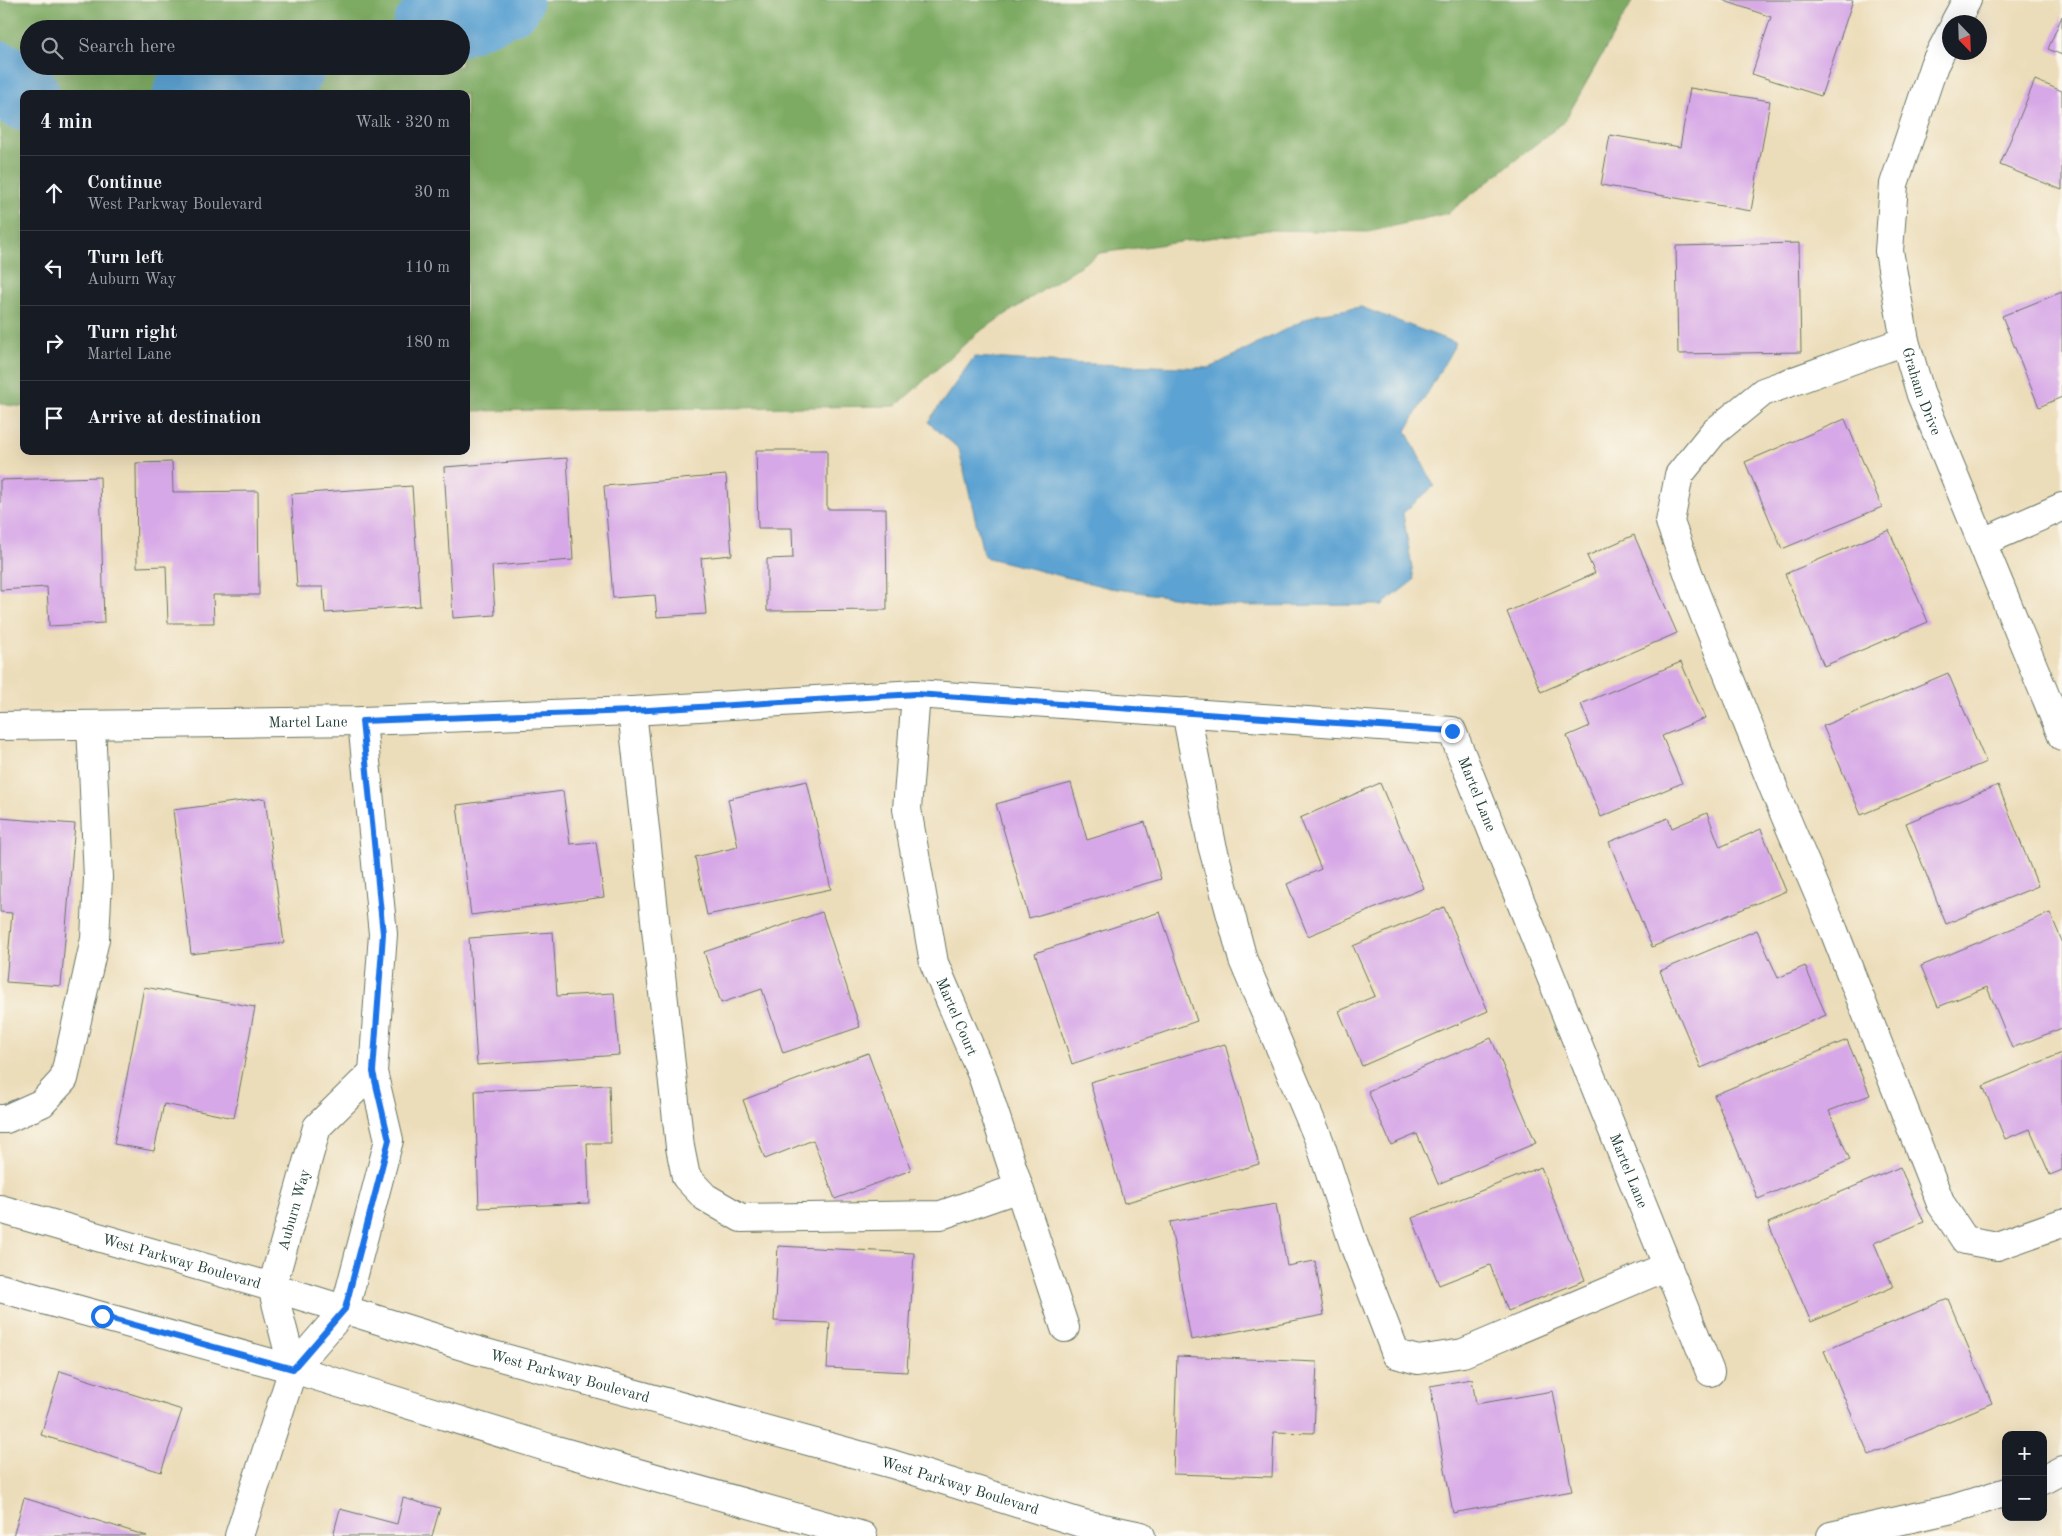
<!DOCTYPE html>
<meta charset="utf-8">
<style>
:root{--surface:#171b24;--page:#20242c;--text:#f1f3f6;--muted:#9ea1a6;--line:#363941}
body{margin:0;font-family:"Old Standard TT",serif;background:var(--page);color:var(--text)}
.controls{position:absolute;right:15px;bottom:15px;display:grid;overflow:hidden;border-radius:10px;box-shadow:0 5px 20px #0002}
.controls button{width:45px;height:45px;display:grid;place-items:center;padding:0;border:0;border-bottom:1px solid var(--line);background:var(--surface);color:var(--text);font:25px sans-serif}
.compass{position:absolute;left:1942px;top:15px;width:45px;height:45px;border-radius:50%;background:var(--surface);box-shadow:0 5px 20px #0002;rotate:157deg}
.stop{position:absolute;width:15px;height:15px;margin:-11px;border:4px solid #1a73e8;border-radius:50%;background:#fff}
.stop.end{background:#1a73e8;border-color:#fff;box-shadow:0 1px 5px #0008}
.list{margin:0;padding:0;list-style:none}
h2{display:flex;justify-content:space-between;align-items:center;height:65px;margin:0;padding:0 20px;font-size:21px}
h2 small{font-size:16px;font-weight:400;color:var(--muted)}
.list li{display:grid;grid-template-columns:32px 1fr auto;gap:15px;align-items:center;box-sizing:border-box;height:75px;padding:0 20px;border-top:1px solid var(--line)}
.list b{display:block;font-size:19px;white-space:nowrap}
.list p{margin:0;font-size:16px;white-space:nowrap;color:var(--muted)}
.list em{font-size:16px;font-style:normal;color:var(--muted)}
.icon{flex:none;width:28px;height:28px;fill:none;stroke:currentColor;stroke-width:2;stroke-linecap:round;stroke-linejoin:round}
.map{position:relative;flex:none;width:2062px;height:1536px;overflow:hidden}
.search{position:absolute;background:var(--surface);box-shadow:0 5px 20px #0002;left:20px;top:20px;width:450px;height:55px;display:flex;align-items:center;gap:12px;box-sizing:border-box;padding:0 18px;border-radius:28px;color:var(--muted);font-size:19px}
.panel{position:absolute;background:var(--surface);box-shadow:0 5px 20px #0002;left:20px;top:90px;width:450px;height:365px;border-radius:10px}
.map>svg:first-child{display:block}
</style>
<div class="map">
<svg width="2062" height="1536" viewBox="0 0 2062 1536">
<rect width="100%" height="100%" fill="#fbf7ec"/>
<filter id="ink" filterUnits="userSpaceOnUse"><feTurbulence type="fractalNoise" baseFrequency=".02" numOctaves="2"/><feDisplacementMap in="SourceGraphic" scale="10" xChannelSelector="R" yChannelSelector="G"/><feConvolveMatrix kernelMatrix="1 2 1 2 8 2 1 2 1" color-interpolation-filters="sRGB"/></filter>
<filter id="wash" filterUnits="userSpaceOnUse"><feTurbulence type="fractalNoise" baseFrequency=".0096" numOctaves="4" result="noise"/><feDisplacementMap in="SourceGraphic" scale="20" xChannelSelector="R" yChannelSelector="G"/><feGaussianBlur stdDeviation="1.12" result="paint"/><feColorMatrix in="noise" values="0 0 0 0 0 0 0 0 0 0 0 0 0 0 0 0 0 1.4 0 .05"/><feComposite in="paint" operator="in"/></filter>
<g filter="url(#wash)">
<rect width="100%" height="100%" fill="#ecddba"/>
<!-- forest -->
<path fill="#7eab64" stroke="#4e744c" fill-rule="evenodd" d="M 0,0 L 8,1 L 1633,0 L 1564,122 L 1448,213 L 1369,232 L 1268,230 L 1100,253 L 977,333 L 896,406 L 466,411 L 466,94 L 24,94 L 24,407 L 0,404 ZM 29,29 L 461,29 L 461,66 L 29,66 Z"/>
<!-- water -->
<path fill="#5ca2d2" stroke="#3e7083" d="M 1361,307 L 1456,343 L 1406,431 L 1434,486 L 1403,513 L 1414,580 L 1382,605 L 1233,606 L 1110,588 L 984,557 L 959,449 L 928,422 L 974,357 L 1067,363 L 1209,368 L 1316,314 Z"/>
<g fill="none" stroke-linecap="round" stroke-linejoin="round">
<!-- river -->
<path stroke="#5ca2d2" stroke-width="72" d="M 428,29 L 454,22 L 507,0
M 0,77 L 24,95
M 189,94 L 290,66"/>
</g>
<g id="blocks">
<!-- building -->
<path fill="#d7a8e7" d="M 1722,0 L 1853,0 L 1821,96 L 1752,74 L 1771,17 Z
M 2062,16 L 2062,55 L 2048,49 Z
M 2035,80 L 2062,91 L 2062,190 L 2000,165 Z
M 1690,88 L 1770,101 L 1751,211 L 1601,185 L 1610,135 L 1680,147 Z
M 1799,243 L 1801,352 L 1678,354 L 1676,246 Z
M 2062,292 L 2062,397 L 2039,407 L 2002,316 Z
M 1845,419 L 1882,507 L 1782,549 L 1745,462 Z
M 756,450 L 827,450 L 827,509 L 886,509 L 887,610 L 767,611 L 767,559 L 793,558 L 792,528 L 758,528 Z
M 567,458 L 573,560 L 492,566 L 495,615 L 453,618 L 444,467 Z
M 172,462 L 173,492 L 258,491 L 259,595 L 213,595 L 214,623 L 168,623 L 166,566 L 137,567 L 136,463 Z
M 726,475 L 732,555 L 701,558 L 706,614 L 657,617 L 655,595 L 613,598 L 604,486 Z
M 100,477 L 104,623 L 49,626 L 47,587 L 0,590 L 0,480 Z
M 412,486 L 420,606 L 325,613 L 323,587 L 297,587 L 291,494 Z
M 1889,530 L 1928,622 L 1824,666 L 1785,574 Z
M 1634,535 L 1677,633 L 1541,692 L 1507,612 L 1595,573 L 1587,556 Z
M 1681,662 L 1705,718 L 1662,736 L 1682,783 L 1601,817 L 1567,736 L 1590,726 L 1581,704 Z
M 1948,673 L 1986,762 L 1861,815 L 1823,726 Z
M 807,781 L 831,889 L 707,915 L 695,857 L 738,847 L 728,799 Z
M 1071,783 L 1087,840 L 1145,822 L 1161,879 L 1029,918 L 996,804 Z
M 1380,783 L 1424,888 L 1308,936 L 1287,884 L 1321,869 L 1300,818 Z
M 1998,785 L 2038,886 L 1946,924 L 1906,823 Z
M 563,791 L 570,844 L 596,842 L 604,897 L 471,915 L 457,805 Z
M 265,798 L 284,943 L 191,954 L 173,810 Z
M 1707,813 L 1720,847 L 1761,829 L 1786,891 L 1652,947 L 1609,842 L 1668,818 L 1672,828 Z
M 0,818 L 75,824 L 61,986 L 6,982 L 12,913 L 0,912 Z
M 1444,907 L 1488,1011 L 1362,1066 L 1339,1011 L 1375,996 L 1353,946 Z
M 822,912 L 860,1027 L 783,1053 L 762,989 L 721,1003 L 704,952 Z
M 1160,912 L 1197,1021 L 1072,1064 L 1035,953 Z
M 2050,913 L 2062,941 L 2062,1028 L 2012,1048 L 1987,987 L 1938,1007 L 1921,966 Z
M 1757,930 L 1778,978 L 1805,966 L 1826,1015 L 1701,1068 L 1660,971 Z
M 553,932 L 557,996 L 614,993 L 619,1055 L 477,1065 L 469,938 Z
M 144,987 L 255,1007 L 234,1118 L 164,1104 L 154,1151 L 114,1144 Z
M 1491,1038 L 1536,1143 L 1438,1184 L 1417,1134 L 1391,1145 L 1368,1091 Z
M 1847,1040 L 1870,1095 L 1829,1111 L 1850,1160 L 1758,1199 L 1714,1095 Z
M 1225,1044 L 1259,1164 L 1124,1203 L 1090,1082 Z
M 868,1053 L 911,1170 L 835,1199 L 813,1140 L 765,1159 L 743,1100 Z
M 2062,1053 L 2062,1170 L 2050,1175 L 2030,1129 L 2005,1139 L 1983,1086 Z
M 609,1085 L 611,1143 L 587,1143 L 589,1203 L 479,1208 L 475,1091 Z
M 1541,1167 L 1585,1280 L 1508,1311 L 1490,1265 L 1439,1285 L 1412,1218 Z
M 1900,1167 L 1924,1222 L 1874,1243 L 1893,1287 L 1811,1322 L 1768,1223 Z
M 1276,1204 L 1287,1266 L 1315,1261 L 1324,1315 L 1191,1340 L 1170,1222 Z
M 778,1246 L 914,1253 L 907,1372 L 827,1368 L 830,1323 L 774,1321 Z
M 1948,1299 L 1992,1403 L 1869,1455 L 1824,1351 Z
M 1177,1356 L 1317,1362 L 1314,1433 L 1274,1432 L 1272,1477 L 1173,1474 Z
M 60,1371 L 182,1410 L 161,1472 L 41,1435 Z
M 1472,1379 L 1476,1404 L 1553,1391 L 1572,1491 L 1453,1513 L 1430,1386 Z
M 24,1498 L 147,1536 L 13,1536 Z
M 403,1498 L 440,1508 L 432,1536 L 333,1536 L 340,1509 L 397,1524 Z"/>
</g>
</g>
<g filter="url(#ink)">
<use href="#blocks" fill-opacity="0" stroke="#677563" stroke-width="1"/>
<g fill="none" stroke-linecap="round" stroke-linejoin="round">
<!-- minor casing -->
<g stroke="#677563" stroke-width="30">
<g id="minor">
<path d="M 1955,22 L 1967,0"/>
<path id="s1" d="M 1950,34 L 1934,65 L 1894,184 L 1889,251 L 1905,341 L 1921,395 L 2062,736"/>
<path d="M 1905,341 L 1763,392 L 1713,433 L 1679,475 L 1670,522 L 1695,592 L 1778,799 L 1834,931 L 1941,1204 L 1965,1240 L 1997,1246 L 2062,1223"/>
<path d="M 1983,542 L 2062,507"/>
<path id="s2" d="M 916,694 L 907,809 L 934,963 L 982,1075 L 1065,1328"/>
<path d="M 632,711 L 680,1147 L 686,1177 L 705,1197 L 741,1218 L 941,1215 L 1019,1188"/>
<path d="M 1186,712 L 1212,845 L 1243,960 L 1319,1140 L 1354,1245 L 1396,1354 L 1418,1360 L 1463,1353 L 1668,1266"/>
<path id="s3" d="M 0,726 L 362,721 L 632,711 L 916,694 L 1452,731 L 1710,1372"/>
<path d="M 0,1119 L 6,1119 L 42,1103 L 64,1079 L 95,939 L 98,878 L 91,725"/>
<path id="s4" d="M 0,1209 L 272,1287 L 475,1350 L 892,1464 L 1084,1524 L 1141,1536"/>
<path d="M 0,1288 L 293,1369 L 556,1450 L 863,1536"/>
<path id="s5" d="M 293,1369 L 272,1287 L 317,1127 L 373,1072"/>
<path d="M 2043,1480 L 2062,1470"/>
<path d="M 239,1536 L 293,1369 L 345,1309 L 389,1140 L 373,1072 L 383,934 L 362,721"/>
<path d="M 1831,1536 L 1952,1509 L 2006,1492"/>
</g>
</g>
<!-- minor -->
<use href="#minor" stroke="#fff" stroke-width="28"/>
</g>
</g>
<g fill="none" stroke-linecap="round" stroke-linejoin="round" filter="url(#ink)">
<!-- route -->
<path stroke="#1a73e8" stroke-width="6" d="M 102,1316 L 293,1369 L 345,1309 L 389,1140 L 373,1072 L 383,934 L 362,721 L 632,711 L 916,694 L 1452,731"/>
</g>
<g text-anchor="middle" stroke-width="5" stroke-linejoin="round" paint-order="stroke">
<!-- street labels -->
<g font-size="15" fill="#1f3d34" stroke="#fbf7ec">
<text dy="5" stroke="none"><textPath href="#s1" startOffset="372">Graham Drive</textPath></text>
<text dy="5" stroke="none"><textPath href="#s3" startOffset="308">Martel Lane</textPath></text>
<text dy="5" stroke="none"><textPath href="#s3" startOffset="1522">Martel Lane</textPath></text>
<text dy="5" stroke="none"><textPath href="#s2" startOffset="330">Martel Court</textPath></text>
<text dy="5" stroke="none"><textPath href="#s3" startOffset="1928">Martel Lane</textPath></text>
<text dy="5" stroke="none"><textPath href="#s5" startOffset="165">Auburn Way</textPath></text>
<text dy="5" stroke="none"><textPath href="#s4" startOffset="189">West Parkway Boulevard</textPath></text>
<text dy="5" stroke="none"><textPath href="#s4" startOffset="594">West Parkway Boulevard</textPath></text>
<text dy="5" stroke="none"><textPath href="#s4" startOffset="999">West Parkway Boulevard</textPath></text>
</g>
</g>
</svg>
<div class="controls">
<button>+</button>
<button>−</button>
</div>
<svg class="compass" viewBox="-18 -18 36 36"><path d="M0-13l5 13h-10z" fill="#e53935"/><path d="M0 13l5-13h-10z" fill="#9ea1a6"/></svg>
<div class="stop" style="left:102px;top:1316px"></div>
<div class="stop end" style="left:1452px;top:731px"></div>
<div class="search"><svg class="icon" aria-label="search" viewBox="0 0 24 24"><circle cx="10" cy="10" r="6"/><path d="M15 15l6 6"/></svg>Search here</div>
<section class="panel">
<h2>4 min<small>Walk · 320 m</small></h2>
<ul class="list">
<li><svg class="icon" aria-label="ahead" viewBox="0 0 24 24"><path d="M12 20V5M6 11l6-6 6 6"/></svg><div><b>Continue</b><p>West Parkway Boulevard</p></div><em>30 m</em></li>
<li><svg class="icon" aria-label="left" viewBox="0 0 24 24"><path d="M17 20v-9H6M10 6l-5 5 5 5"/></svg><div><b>Turn left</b><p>Auburn Way</p></div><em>110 m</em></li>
<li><svg class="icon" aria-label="right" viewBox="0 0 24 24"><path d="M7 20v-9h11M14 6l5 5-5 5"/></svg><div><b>Turn right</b><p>Martel Lane</p></div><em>180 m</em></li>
<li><svg class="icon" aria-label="arrive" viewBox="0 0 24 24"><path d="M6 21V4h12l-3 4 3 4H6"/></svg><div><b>Arrive at destination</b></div></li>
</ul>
</section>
</div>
